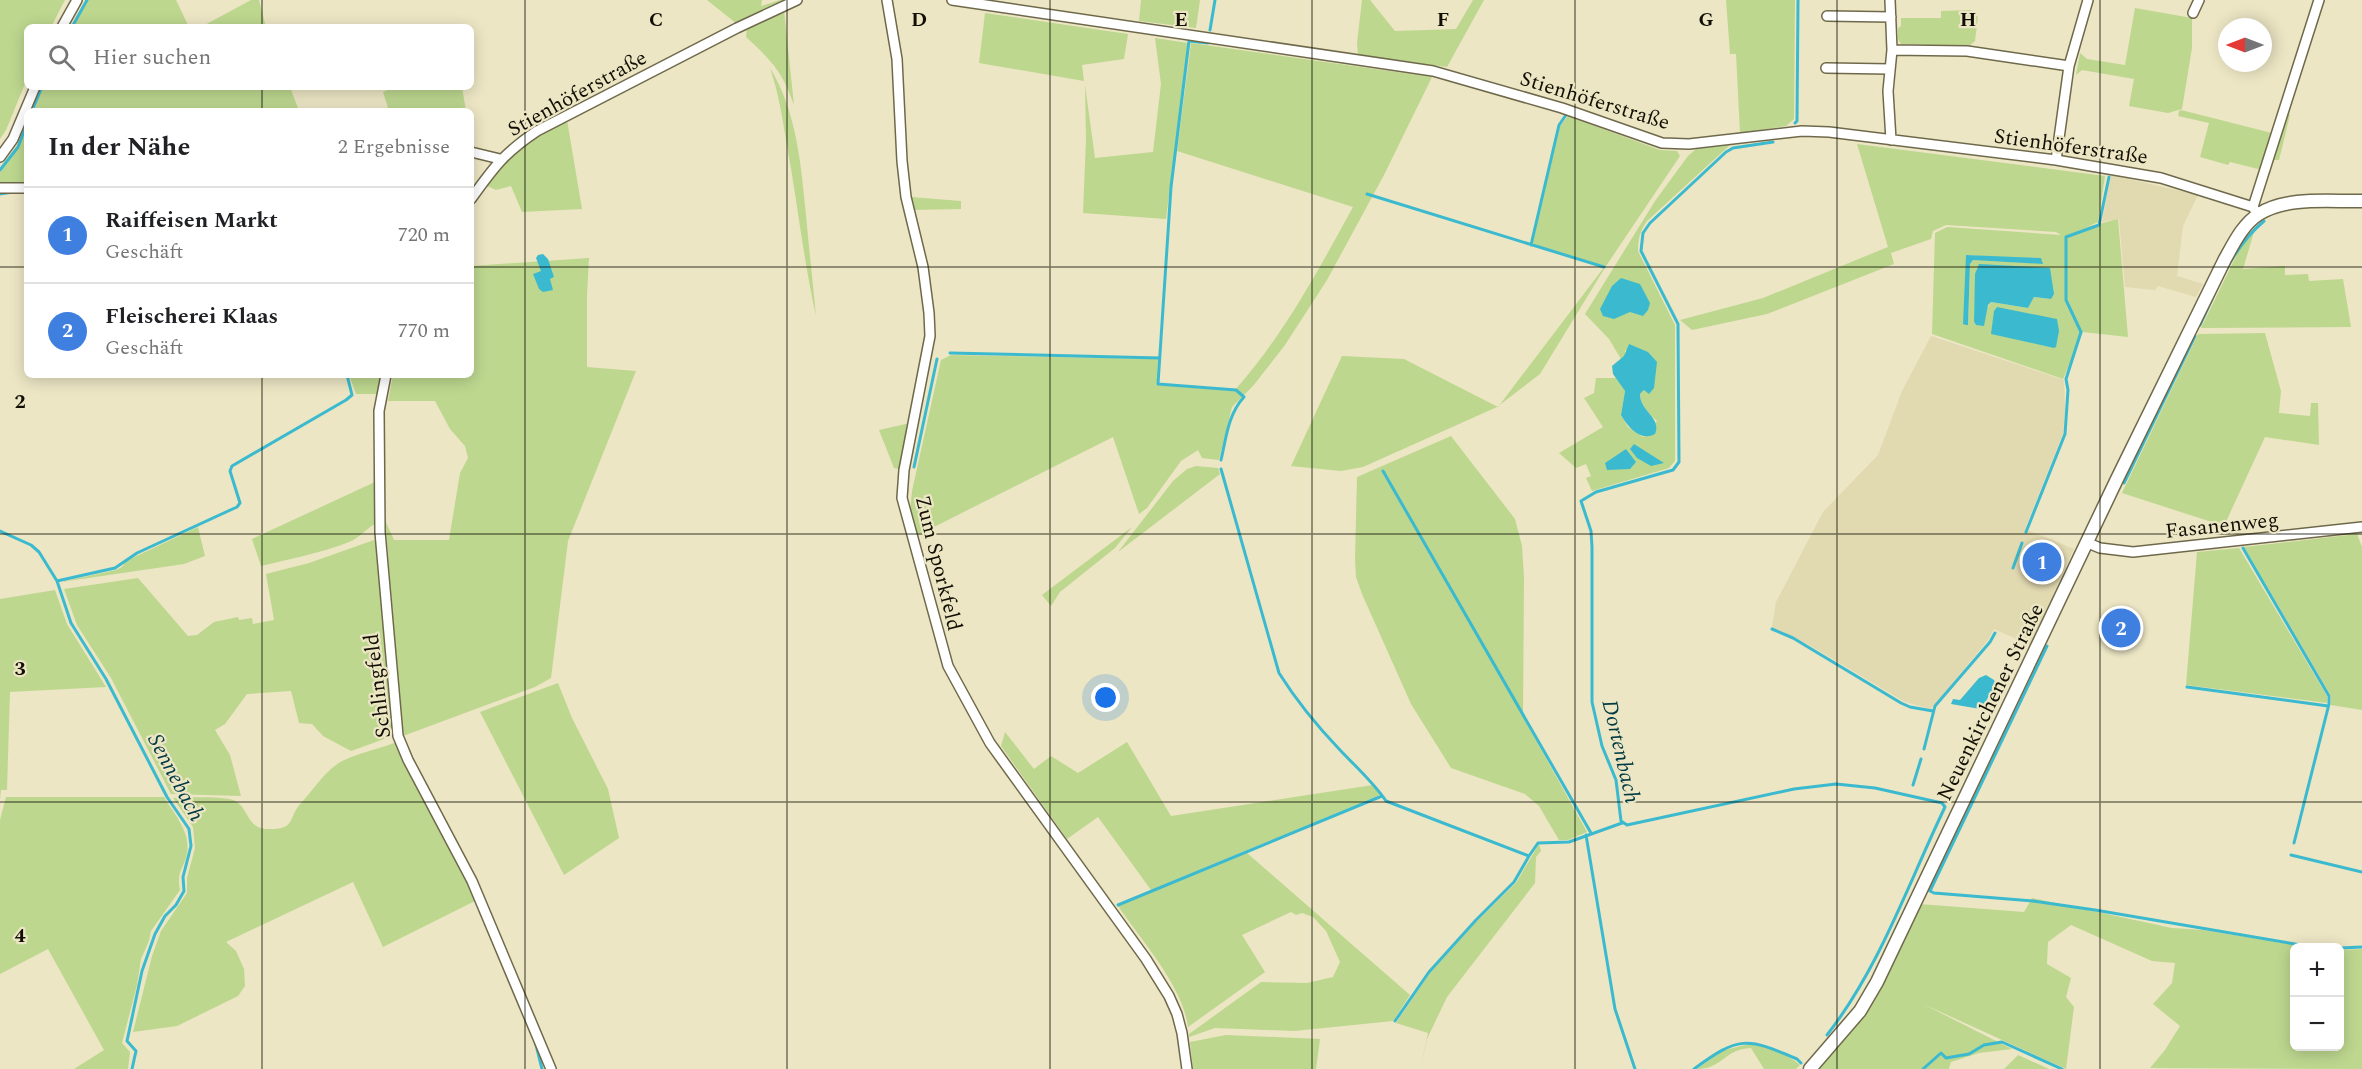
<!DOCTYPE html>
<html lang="de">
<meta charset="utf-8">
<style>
:root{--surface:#fff;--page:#f2f2f2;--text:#202124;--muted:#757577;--line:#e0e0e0;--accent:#99227d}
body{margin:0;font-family:Spectral,serif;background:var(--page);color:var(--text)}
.controls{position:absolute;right:18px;bottom:18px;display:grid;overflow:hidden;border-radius:9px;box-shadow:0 3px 15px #0003}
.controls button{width:54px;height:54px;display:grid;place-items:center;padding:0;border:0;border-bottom:2px solid var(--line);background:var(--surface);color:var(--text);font:30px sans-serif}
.compass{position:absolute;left:2218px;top:18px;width:54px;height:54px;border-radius:50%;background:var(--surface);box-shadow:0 3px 15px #0003;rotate:270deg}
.you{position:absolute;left:1106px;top:698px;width:21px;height:21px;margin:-15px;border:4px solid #fff;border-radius:50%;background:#1a73e8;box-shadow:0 0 0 9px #1a73e833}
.badge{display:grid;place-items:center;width:39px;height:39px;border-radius:50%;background:var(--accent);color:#fff;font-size:20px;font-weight:700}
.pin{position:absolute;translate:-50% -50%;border:3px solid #fff;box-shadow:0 2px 6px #0006}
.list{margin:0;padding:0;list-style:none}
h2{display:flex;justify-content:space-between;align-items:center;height:78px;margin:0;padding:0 24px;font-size:26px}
h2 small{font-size:20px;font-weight:400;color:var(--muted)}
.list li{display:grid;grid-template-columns:39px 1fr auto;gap:18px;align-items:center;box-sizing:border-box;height:96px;padding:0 24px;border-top:2px solid var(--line)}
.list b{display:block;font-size:22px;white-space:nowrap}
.list p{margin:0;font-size:20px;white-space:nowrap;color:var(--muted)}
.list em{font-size:20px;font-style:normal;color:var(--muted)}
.icon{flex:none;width:33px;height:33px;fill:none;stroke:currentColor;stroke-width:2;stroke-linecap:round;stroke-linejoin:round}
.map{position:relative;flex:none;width:2362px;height:1069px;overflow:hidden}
.search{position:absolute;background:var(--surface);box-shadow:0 3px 15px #0003;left:24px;top:24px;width:450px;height:66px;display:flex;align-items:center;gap:15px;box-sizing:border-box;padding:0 21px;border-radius:9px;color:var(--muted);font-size:22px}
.panel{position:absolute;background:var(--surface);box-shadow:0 3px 15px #0003;left:24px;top:108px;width:450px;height:270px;border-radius:9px}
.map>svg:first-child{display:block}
</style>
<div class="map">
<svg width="2362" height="1069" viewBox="0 0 2362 1069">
<rect width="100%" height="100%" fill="#ece6c4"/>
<!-- built -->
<path fill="#e1d9b0" d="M 2111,175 L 2198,195 L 2183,226 L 2177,276 L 2203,284 L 2196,297 L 2158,286 L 2155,290 L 2125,287 L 2119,219 L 2102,222 Z
M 1931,336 L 2064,380 L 2065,410 L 2063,434 L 2025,529 L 2074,549 L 2030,645 L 1994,629 L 1988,640 L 1931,709 L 1905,702 L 1809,645 L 1772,627 L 1776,602 L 1823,512 L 1878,455 L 1902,391 Z"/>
<!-- green -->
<path fill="#bdd78f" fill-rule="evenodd" d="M 0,0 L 65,0 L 51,27 L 27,27 L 27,79 L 6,130 L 0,139 Z
M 88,0 L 176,0 L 189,27 L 73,27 Z
M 251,0 L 259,0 L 266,27 L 269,27 L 201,27 Z
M 707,0 L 762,0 L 761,6 L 780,0 L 788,0 L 737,24 Z
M 1141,0 L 1200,0 L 1196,28 L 1139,21 Z
M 1362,0 L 1370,0 L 1395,31 L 1456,29 L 1473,0 L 1484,0 L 1447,67 L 1358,55 L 1357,43 Z
M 1726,0 L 1795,0 L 1794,119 L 1786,126 L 1740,133 L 1736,54 L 1730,54 Z
M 2135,8 L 2192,18 L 2192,48 L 2182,109 L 2168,113 L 2129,106 L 2134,79 L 2082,70 L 2076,75 L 2080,53 L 2087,59 L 2125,65 Z
M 784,10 L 794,105 C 782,71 772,61 746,37 L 747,28 Z
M 1971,10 L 1978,17 L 1975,41 L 1969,46 L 1901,44 L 1898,39 L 1898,28 L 1901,26 L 1901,18 L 1941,18 L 1941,11 Z
M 985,13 L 1128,34 L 1124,59 L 1082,65 L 1084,81 L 979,63 Z
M 1155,38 L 1188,43 L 1166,219 L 1083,213 L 1086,139 L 1085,85 L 1095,158 L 1153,152 L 1161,84 Z
M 1191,43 L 1432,77 L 1384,175 L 1327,280 L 1285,345 L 1253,386 L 1232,407 L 1219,460 L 1202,458 L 1198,450 L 1181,461 L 1147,508 L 1139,514 L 1113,437 L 916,536 L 910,511 L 912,491 L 941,360 L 951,355 L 1158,359 L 1157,385 L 1234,391 C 1283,336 1318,271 1353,207 L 1177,151 Z
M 770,68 C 797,112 801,165 806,215 C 809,249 813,283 816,316 C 803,258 797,198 786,140 C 782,115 778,91 770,68 Z
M 43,87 L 290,87 L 298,108 L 295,111 L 34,111 Z
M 394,87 L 462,87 L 466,111 L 389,111 L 383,92 Z
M 2181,110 L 2272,133 L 2262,170 L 2230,162 L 2228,165 L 2200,157 L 2209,123 L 2178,116 L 2179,111 Z
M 2286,112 L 2290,115 L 2279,160 L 2274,160 L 2274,154 Z
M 1568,116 L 1660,150 L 1677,151 L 1680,156 L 1606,266 L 1540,374 L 1497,407 L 1363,467 L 1341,471 L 1291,466 L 1342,356 L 1404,359 L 1498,407 L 1605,266 L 1532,244 L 1560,126 Z
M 567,120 L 582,209 L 522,212 L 511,186 L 496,190 L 487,186 L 503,161 L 538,135 Z
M 27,128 L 27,185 L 0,186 L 0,172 L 19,147 Z
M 1857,144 L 2105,176 L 2098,222 L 2087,227 L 2118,219 L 2128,337 L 2083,332 L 2063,379 L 1932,334 L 1935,233 L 1947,227 L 2061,235 L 2056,232 L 1946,225 L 1933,231 L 1931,239 L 1891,253 L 1894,264 L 1767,314 L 1692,330 L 1680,320 L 1763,298 L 1888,247 ZM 1968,255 L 2043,261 L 1973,260 L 1970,264 L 1968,324 L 1966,325 ZM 1977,267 L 2051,299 L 2034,297 L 2028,308 L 1991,302 L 1976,325 L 1974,322 Z
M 1730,145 L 1647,221 C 1640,231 1638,239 1638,251 L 1675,325 L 1675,461 L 1669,468 L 1592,491 L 1586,478 L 1591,476 L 1586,464 L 1576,468 L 1559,453 L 1603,427 L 1584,398 L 1594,393 L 1596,378 L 1616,378 L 1625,391 L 1621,415 L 1628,427 L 1643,437 L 1657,421 C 1649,414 1640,405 1640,394 L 1644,390 L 1625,349 L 1625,356 L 1621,359 L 1609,339 L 1585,314 L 1655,201 L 1688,156 L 1696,149 Z
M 911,197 L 961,201 L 961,209 L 913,210 Z
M 2254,232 L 2243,269 L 2285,266 L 2285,275 L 2308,274 L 2309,281 L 2343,279 L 2351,327 L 2201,328 L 2239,250 Z
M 589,258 L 587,295 L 587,367 L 636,371 L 568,541 L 551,678 L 535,687 L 403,736 L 385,520 L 394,540 L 449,540 L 460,473 L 468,458 L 465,446 L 450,429 L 435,401 L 388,401 L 393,375 L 471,375 L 471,266 Z
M 2265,333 L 2281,391 L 2279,413 L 2310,416 L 2311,403 L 2318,403 L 2319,445 L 2265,437 L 2224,526 L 2122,493 L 2198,334 Z
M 349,375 L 382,375 L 379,394 L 356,394 Z
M 910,423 L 899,469 L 894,468 L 879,430 Z
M 1451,436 L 1515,519 L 1522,546 L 1524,577 L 1523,717 L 1587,832 L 1568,840 L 1559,840 L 1539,806 L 1525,794 L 1451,768 L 1411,704 L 1362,594 L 1356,577 L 1355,560 L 1357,477 Z
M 1196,466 L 1218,468 L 1220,474 L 1118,552 L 1173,481 L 1187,469 Z
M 375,482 L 377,523 C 366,528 360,538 349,542 C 321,553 290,559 261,566 L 252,539 Z
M 198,527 L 205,556 L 184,564 L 61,582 L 116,570 L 122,567 L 126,561 Z
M 1132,527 L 1115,548 L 1060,592 L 1051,606 L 1042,595 Z
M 2357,534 L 2362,547 L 2362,710 L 2331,705 L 2331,696 L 2244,547 Z
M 374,540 L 377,544 L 393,726 L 384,739 L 351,751 L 323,736 L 312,724 L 299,723 L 291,691 L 247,694 L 225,724 L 215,730 L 230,755 L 241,796 L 171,794 L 111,678 L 77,625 L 64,589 L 138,578 L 188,636 L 197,635 L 214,622 L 238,617 L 239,620 L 252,618 L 253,624 L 274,620 L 266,574 L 309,563 Z
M 2239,548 L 2327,696 L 2327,703 L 2186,685 L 2197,552 Z
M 55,590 L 67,624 L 106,687 L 10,692 L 7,790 L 1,790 L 0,800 L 0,599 Z
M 558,683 L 572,718 L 608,789 L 619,838 L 564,875 L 480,712 Z
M 1005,732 L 1034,769 L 1051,756 L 1078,773 L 1127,742 L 1171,816 L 1373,785 L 1380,795 L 1151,890 L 1098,817 L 1067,839 L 1001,746 Z
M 397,742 L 477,900 L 383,947 L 353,882 L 226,942 L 236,951 L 244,969 L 245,986 L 238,996 L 177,1026 L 133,1032 L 152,956 L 161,931 L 187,893 L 187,878 L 195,848 L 193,827 L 173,798 C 187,798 227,795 237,802 C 249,811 248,828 266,829 C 298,830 286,819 302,802 C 313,790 323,774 336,765 C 347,756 382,748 397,742 Z
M 6,797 L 164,797 C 174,814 191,832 187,853 C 184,870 176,870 180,890 L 151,931 L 149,941 L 141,959 L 137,985 L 122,1043 L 130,1052 L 128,1069 L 74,1069 L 104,1050 L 48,949 L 0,974 L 0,820 Z
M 1539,844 L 1541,851 L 1536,857 L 1535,883 L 1447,997 L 1427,1039 L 1420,1069 L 1428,1033 L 1396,1023 L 1430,973 L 1476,922 L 1516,883 Z
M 1247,853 L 1410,995 L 1393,1021 L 1294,1031 L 1215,1028 L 1189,1037 L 1189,1034 L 1261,982 L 1307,983 L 1333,977 L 1340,962 L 1326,931 L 1313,917 L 1302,913 L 1296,915 L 1291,912 L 1242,935 L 1265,972 L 1188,1027 C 1183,986 1141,940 1118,906 Z
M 2032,898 L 2172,928 L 2203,930 L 2308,947 L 2294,948 L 2294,1046 L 2340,1046 L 2340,950 L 2362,949 L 2362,1069 L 2150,1068 L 2165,1050 L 2180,1026 L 2153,1004 L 2172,983 L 2175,963 L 2152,961 L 2071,925 L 2048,942 L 2047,964 L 2071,978 L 2066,997 L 2074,1007 L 2066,1069 L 1923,1004 L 2012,1049 L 1979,1053 L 1951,1062 L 1949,1069 L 1817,1069 L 1864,1013 L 1919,904 L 2024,912 Z
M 1226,1035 L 1320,1039 L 1316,1069 L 1193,1069 L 1190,1042 Z
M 1749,1044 C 1765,1046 1788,1054 1800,1065 L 1796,1069 L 1764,1069 L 1751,1048 C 1724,1049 1723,1069 1697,1069 L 1721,1051 Z
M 2018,1055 L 2049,1069 L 2004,1069 Z"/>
<!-- water -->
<path fill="#3bbacf" d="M 543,254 L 548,259 L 554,277 L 550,279 L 553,290 L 543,292 L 539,289 L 533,274 L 541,271 L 536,258 L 538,255 Z
M 1966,255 L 2041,258 L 2043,264 L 1973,260 L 1970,264 L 1968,325 L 1966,325 L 1963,324 Z
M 1979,264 L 2050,268 L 2054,294 L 2051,299 L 2034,297 L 2028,308 L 1991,302 L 1988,305 L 1984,326 L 1976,325 L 1974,322 L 1975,274 Z
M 1621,278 L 1640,284 L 1650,303 L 1648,310 L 1643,316 L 1630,312 L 1614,319 L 1603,316 L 1600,309 L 1612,286 Z
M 1997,307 L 2057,319 L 2059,331 L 2056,347 L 2054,348 L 1991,334 L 1994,311 Z
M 1629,344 L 1648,352 L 1657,362 L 1654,388 L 1649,394 L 1644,390 L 1640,394 C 1640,412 1662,417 1655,434 C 1640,442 1628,427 1621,415 L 1625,391 L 1613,374 L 1612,366 L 1624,356 Z
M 1634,444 L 1664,463 L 1651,466 L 1637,458 L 1630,449 Z
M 1626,449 L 1636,462 L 1630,469 L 1607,470 L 1605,463 Z
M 1986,675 L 1994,680 L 1997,686 C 1987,694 1988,702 1980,709 L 1951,704 L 1953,699 L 1960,700 L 1979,678 Z"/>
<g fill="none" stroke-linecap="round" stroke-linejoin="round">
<!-- stream -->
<path stroke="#3bbacf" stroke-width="3" d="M 72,27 L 87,0
M 1210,30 L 1215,0
M 1208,43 L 1189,41 L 1171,187 L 1158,384 L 1236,390 L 1244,397 C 1228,414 1226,439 1221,460
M 32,111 L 42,87
M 1795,123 L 1797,121 L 1798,0
M 1773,142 L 1733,148 L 1726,152 L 1650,223 L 1643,233 L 1641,251 L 1678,324 L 1679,462 L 1673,470 L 1596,492 L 1581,501 L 1591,531 L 1592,547 L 1592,702 L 1602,746 L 1616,780 L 1621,821 L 1627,825 L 1794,789 L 1836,784 L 1875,788 L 1942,803 L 1945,807 C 1908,884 1880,967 1827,1035
M 0,170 L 18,147 L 27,124
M 0,194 L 13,192
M 1367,194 L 1604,267
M 1531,245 L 1559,125 L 1566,115
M 2200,325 C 2219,286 2230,250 2264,221
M 950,353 L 1160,358
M 914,467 L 937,359
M 1221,469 L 1279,673 C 1296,700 1318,727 1340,750 C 1356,767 1373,782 1386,801 L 1529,856 L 1538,843 L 1569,842 L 1622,823
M 1383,471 L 1591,833
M 2124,483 L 2195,336
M 0,531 L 31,545 L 39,552 L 57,581 L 71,623 L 106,679 L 167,797 L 189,829 L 191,846 L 183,877 L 184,891 L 176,905 L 165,916 L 155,934 L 142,971 L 127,1041 L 136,1051 L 132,1069
M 2026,532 L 2065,434 L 2068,390 L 2066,379 L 2081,332 L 2066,300 L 2066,237 L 2099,225 L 2109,177
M 2243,548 L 2329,696 L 2329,704 L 2294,843
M 2013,568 L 2022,543
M 57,581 L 115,568 L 137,553 L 237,507 L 240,503 L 230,471 L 232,466 L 346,400 L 352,395 L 347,375
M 1772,629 L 1793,638 L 1901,703 L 1910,707 L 1933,711
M 2187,687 L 2328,706
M 1924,749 L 1935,706 L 1990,642 L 1995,633
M 1913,785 L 1921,759
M 1586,835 L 1615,1009 L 1635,1069
M 2291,855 L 2362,872
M 1928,890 L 1934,893 L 2033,901 L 2095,910 L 2319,948
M 1930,891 L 2047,646
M 1118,905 L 1382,796
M 2340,948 L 2362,947
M 1395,1021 L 1429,972 L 1476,920 L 1514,882 L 1529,856
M 535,1041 L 542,1069
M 1694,1069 C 1739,1036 1746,1037 1797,1059 L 1801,1063
M 1923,1069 L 1941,1053 L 1946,1058 L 1969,1054 L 1984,1045 L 2002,1042 L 2062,1069"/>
<!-- minor casing -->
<g stroke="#6f694b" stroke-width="12">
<path id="minor" d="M 887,0 L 897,59 L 902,161 L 906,197 L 923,267 L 929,313 L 930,336 L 904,470 L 902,498 L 948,666 L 990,743 L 1146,959 L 1169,996 L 1177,1014 L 1182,1033 L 1187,1069
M 952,0 L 1433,71 L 1562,108 L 1662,143 L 1689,144 L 1802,131 L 1829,132 L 2056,160 L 2161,178 L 2253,207 L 2258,215
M 1890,0 L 1892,50 L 1888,91 L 1891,140
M 2193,13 L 2199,0
M 1827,16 L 1891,17
M 62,27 L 77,0
M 1892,50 L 1967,51 L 2069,66
M 1826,68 L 1890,69
M 471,152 L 500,159
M 0,157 L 13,139 L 35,87
M 2056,160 L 2069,66 L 2088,0
M 0,188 L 27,188
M 471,199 C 494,167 504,153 537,131 L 737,28 L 797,0
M 2253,207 L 2319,0
M 386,375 L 379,411 L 380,532 L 398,736 L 408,760 L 472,881 L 551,1069
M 2088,543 L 2100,548 L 2133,552 L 2362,527"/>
</g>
<!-- tertiary casing -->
<g stroke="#6f694b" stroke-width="15">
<path id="tertiary" d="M 1810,1069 L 1860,1011 L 1877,982 L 2117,479 L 2225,259 C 2234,243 2243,224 2259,214 C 2288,196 2330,202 2362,201"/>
</g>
<!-- minor -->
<use href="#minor" stroke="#fff" stroke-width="9"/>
<!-- tertiary -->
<use href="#tertiary" stroke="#fff" stroke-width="12"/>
</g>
<!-- grid -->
<path fill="none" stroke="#110f04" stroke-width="1.5" stroke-opacity="0.55" d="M 262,0 L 262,27M 525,0 L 525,1069M 787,0 L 787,1069M 1050,0 L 1050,1069M 1312,0 L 1312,1069M 1575,0 L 1575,1069M 1837,0 L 1837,1069M 2100,0 L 2100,1069M 262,87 L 262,111M 0,267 L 27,267M 471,267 L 2362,267M 262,375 L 262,1069M 0,534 L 2362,534M 0,802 L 2362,802"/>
<g text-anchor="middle" stroke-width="4.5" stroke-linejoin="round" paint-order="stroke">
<!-- street labels -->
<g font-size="21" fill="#110f04" stroke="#ece6c4">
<text transform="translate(577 93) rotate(-29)" y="7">Stienhöferstraße</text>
<text transform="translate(1595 100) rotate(17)" y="7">Stienhöferstraße</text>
<text transform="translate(2071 146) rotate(8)" y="7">Stienhöferstraße</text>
<text transform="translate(2222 525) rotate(-6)" y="7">Fasanenweg</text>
<text transform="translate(939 563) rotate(76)" y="7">Zum Sporkfeld</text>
<text transform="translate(377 686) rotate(-97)" y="7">Schlingfeld</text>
<text transform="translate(1990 702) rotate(-64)" y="7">Neuenkirchener Straße</text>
</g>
<!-- water labels -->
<g font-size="22" font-style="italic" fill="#003a43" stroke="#ece6c4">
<text transform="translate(1622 751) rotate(77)" y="8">Dortenbach</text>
<text transform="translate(177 777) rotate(62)" y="8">Sennebach</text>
</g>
</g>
<g font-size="20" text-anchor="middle" font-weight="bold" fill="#110f04" stroke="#ece6c4" stroke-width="4.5" stroke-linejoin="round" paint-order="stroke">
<text x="656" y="26">C</text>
<text x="919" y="26">D</text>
<text x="1181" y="26">E</text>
<text x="1443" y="26">F</text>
<text x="1706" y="26">G</text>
<text x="1968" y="26">H</text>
<text x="20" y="408">2</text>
<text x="20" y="675">3</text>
<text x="20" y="942">4</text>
</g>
</svg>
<div class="controls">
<button>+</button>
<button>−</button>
</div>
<svg class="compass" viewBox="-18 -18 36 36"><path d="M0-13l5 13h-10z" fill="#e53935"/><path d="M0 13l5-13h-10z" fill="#757577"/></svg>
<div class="you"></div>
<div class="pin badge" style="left:2042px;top:562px;background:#3f7fe0">1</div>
<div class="pin badge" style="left:2121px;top:628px;background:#3f7fe0">2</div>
<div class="search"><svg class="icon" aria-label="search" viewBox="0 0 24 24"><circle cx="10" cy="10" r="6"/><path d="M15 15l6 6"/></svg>Hier suchen</div>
<section class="panel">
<h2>In der Nähe<small>2 Ergebnisse</small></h2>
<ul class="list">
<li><span class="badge" style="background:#3f7fe0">1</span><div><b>Raiffeisen Markt</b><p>Geschäft</p></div><em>720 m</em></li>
<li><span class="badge" style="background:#3f7fe0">2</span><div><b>Fleischerei Klaas</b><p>Geschäft</p></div><em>770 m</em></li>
</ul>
</section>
</div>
